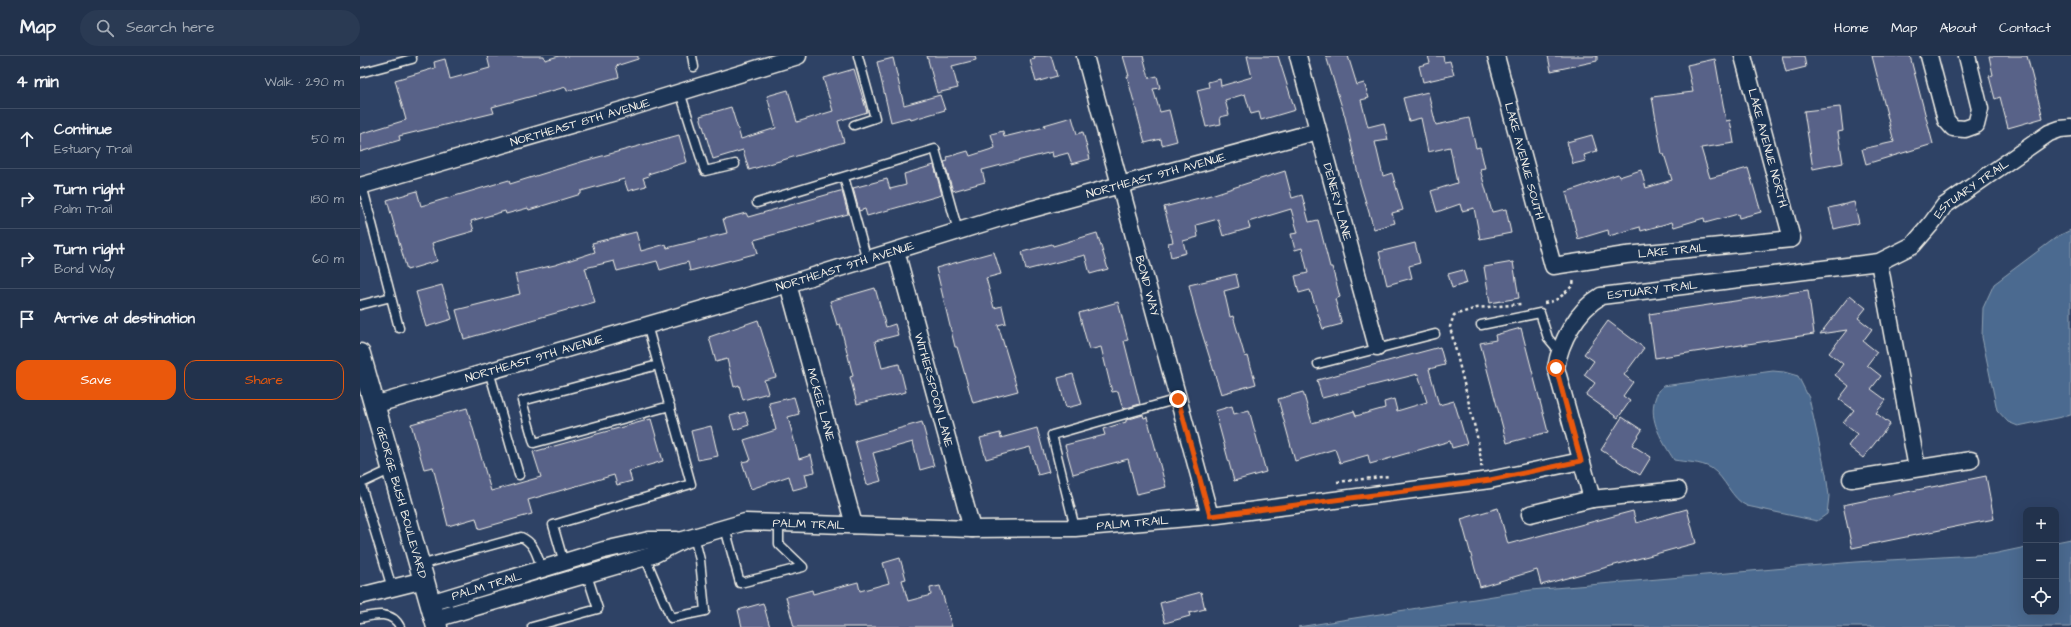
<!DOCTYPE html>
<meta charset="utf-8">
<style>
:root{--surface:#22324c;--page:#2a3a53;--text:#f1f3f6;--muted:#a2aab5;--line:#3f4d64;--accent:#ea580c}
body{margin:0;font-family:"Architects Daughter",sans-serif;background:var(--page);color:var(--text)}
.controls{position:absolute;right:12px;bottom:12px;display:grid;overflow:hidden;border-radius:8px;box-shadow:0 4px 16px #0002}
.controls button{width:36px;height:36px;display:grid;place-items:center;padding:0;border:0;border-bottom:1px solid var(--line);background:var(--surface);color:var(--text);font:20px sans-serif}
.stop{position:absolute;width:12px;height:12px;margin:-9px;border:3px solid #ea580c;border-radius:50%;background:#fff}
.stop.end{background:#ea580c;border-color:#fff;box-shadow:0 1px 4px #0008}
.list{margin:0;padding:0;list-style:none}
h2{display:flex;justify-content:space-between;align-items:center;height:52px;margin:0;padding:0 16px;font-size:17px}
h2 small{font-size:13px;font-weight:400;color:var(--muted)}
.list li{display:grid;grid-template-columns:26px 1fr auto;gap:12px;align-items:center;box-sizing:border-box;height:60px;padding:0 16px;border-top:1px solid var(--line)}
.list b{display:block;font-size:15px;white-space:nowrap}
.list p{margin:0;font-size:13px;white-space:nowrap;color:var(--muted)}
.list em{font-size:13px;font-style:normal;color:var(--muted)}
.actions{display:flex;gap:8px;padding:12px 16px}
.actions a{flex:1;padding:9px 0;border:1px solid var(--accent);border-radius:12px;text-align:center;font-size:14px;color:var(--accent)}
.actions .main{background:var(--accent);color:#fff}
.icon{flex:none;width:22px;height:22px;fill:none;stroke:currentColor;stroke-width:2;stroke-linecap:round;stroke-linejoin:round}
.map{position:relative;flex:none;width:1711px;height:571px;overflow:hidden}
header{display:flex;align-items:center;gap:24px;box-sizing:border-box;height:56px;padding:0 20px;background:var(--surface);border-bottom:1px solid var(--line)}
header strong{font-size:19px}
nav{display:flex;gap:22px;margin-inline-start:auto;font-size:14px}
.search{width:280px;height:36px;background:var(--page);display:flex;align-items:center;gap:10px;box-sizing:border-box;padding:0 14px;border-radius:22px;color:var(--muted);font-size:15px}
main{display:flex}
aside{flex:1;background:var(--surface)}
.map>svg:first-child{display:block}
</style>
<header>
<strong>Map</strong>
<div class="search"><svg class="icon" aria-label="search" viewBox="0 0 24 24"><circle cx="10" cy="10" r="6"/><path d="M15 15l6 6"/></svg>Search here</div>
<nav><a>Home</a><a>Map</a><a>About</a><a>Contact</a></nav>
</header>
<main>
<aside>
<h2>4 min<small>Walk · 290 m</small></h2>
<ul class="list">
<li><svg class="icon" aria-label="ahead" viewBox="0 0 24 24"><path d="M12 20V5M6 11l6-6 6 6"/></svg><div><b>Continue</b><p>Estuary Trail</p></div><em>50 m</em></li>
<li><svg class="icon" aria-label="right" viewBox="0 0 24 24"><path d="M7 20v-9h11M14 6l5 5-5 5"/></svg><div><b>Turn right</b><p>Palm Trail</p></div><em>180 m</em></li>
<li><svg class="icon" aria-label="right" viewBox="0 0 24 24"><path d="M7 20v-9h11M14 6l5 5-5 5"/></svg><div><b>Turn right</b><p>Bond Way</p></div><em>60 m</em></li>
<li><svg class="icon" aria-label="arrive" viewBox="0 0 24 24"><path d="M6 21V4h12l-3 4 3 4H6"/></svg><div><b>Arrive at destination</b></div></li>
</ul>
<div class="actions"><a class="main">Save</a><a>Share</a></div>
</aside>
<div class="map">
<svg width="1711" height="571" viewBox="0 0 1711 571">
<rect width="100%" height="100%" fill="#2e4265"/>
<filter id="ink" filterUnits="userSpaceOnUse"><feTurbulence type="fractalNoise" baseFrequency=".025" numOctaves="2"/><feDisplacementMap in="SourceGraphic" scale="8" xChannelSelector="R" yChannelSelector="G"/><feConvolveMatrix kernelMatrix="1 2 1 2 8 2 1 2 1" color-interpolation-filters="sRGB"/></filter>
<g filter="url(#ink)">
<!-- water -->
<path fill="#4b6b90" stroke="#8fa1b3" d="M 1711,174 L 1711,359 L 1658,370 L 1648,366 L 1637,354 L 1622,281 L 1623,252 L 1634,228 L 1698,180 Z
M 1413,315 L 1424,316 L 1438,320 L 1449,342 L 1466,418 L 1469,440 L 1467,458 L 1457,465 L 1387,450 C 1371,443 1366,422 1351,412 C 1341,406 1325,406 1314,404 C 1303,386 1288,364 1295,343 C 1296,338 1300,334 1303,330 Z
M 1711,483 L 1711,571 L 938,571 L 1171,534 L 1495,506 L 1633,498 L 1666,491 L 1666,556 L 1696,556 L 1696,486 Z"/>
<!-- building -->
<path fill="#586288" stroke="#f4f1e8" d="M 127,0 L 184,0 L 185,4 L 199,0 L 278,0 L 278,3 L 256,10 L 259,21 L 207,35 L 206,31 L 132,51 L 134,57 L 39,80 L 40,84 L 0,96 L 0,78 L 46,64 L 35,24 L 75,12 L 74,6 L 85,3 L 90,23 L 130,12 Z
M 567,0 L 615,0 L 616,4 L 592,10 L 598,32 L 577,37 Z
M 674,0 L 691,0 L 697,20 L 676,26 L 670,4 L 675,3 Z
M 763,0 L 783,0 L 789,22 L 797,20 L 800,32 L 793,33 L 800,56 L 809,54 L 817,85 L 802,89 L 801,83 L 785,87 L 767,20 L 769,20 Z
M 887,0 L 918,0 L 935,54 L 901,64 L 899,56 L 891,58 L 885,38 L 865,44 L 869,59 L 860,61 L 861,68 L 846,71 L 837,34 L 849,31 L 848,26 L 860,23 L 861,30 L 892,21 Z
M 966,0 L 988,0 L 997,29 L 1004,27 L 1009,42 L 1001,44 L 1008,71 L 1024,67 L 1028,84 L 1015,86 L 1023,120 L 1032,117 L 1043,154 L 1032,157 L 1035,167 L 1014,173 L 1000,127 L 985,61 Z
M 1068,0 L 1083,0 L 1084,6 L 1090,5 L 1094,19 L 1063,26 L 1059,10 L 1070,7 Z
M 1188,0 L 1237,0 L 1237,5 L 1191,15 Z
M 1422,0 L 1444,0 L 1446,11 L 1426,16 Z
M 1512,0 L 1550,0 L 1573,88 L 1506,108 L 1502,93 L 1534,86 Z
M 1629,0 L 1667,0 L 1683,62 L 1648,72 L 1640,41 L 1635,43 L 1629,20 L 1633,19 Z
M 533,2 L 544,49 L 580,39 L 585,54 L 551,64 L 550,61 L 531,66 L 517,6 Z
M 1355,3 L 1366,65 L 1370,64 L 1374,87 L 1341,92 L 1350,122 L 1388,112 L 1401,156 L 1379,162 L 1378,158 L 1345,167 L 1344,162 L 1314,171 L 1312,166 L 1281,175 L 1280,171 L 1249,180 L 1248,174 L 1218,183 L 1206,136 L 1258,118 L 1259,121 L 1281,114 L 1286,132 L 1312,124 L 1304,98 L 1302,98 L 1292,41 L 1333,36 L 1327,9 Z
M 494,13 L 507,56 L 478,65 L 484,86 L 389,114 L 383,94 L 353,103 L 340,60 L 371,51 L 381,83 L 416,72 L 407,40 L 428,34 L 437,66 L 473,55 L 463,22 Z
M 1068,36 L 1076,69 L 1109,62 L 1116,92 L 1120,91 L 1125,112 L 1120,113 L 1132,156 L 1146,153 L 1151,177 L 1120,183 L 1114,152 L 1102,155 L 1100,148 L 1077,156 L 1071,135 L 1097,127 L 1090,91 L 1068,96 L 1061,62 L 1049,65 L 1043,42 Z
M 1480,51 L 1483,75 L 1478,76 L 1483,107 L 1453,113 L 1444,55 Z
M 712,61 L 717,78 L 723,76 L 730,103 L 712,108 L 708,97 L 693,101 L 692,96 L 622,114 L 625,126 L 593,135 L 584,106 L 588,105 L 587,101 L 608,95 L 610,100 L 635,92 L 631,78 L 643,75 L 644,81 L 685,71 L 684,69 Z
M 319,79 L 327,106 L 288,118 L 289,120 L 283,122 L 286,130 L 268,135 L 264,123 L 221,135 L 221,138 L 169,154 L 168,152 L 146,158 L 145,155 L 111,165 L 114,175 L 72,187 L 77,205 L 47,214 L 27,144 L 57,135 L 61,150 L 149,124 L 150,128 L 224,105 Z
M 1232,79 L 1237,95 L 1224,99 L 1226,105 L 1213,108 L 1207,86 Z
M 574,109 L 582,139 L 507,160 L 505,153 L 499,155 L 493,132 L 527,123 L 530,133 L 546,129 L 544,118 Z
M 925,115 L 932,142 L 942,139 L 949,166 L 958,164 L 970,211 L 972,211 L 980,241 L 975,243 L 982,268 L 963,273 L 950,234 L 939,237 L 935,220 L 948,217 L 942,192 L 935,194 L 931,178 L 938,177 L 931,153 L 888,166 L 890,172 L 863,180 L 858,163 L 836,169 L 838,181 L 823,185 L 826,197 L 811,201 L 808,187 L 813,186 L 804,151 L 851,139 Z
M 480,135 L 482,135 L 488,158 L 394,184 L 398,197 L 330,215 L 328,206 L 300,214 L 297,205 L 257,215 L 254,205 L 225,212 L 235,246 L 104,283 L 96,254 L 160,238 L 155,218 L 195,209 L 235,196 L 232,187 L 276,176 L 281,195 L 306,188 L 307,192 L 367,177 L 363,163 L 386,157 L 388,161 Z
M 1494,146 L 1499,167 L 1474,173 L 1469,152 Z
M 737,177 L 748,213 L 730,218 L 725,199 L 666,214 L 662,196 L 692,188 L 693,190 Z
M 1055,187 L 1060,207 L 1049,210 L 1052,222 L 1027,229 L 1019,196 Z
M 634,196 L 641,218 L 626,222 L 634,252 L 642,250 L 646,267 L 638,269 L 658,335 L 613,347 L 597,291 L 595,291 L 576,212 Z
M 1153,206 L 1159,242 L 1130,247 L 1124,211 Z
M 1103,214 L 1107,227 L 1092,232 L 1088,218 Z
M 876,218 L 879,231 L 864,235 L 870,261 L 873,260 L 885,301 L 888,300 L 896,328 L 861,338 L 836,258 L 829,229 Z
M 82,229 L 92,263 L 66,271 L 56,236 Z
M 515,232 L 526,271 L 535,268 L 538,279 L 515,285 L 522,312 L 539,308 L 546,336 L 497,348 L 490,321 L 493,320 L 480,268 L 477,269 L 470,245 Z
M 1448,234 L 1454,278 L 1295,302 L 1289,258 Z
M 1490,239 L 1506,252 L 1498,262 L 1512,273 L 1503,285 L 1517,296 L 1507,309 L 1521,320 L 1511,333 L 1526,344 L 1516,357 L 1530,368 L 1503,402 L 1488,390 L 1497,378 L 1483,367 L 1494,354 L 1479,343 L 1489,330 L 1475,319 L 1483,308 L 1469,297 L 1487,274 L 1460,278 Z
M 758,246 L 768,284 L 764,285 L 780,348 L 763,353 L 758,335 L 752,336 L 741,291 L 729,294 L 719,257 Z
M 398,264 L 416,321 L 404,324 L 408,337 L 383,344 L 379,329 L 374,331 L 367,303 L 356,306 L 349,281 Z
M 1248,265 L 1284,292 L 1264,319 L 1273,326 L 1263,340 L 1270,345 L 1258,362 L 1226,339 L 1235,327 L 1224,319 L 1234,305 L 1224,298 Z
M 1161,272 L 1188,376 L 1147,387 L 1120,287 L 1136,284 L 1135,279 Z
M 1080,291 L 1085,309 L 1069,313 L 1079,349 L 1094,345 L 1107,388 L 1092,392 L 1090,385 L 1010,408 L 1008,399 L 980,407 L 975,393 L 935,405 L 918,343 L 943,336 L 952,367 L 994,355 L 996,360 L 1025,352 L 1024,346 L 1034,343 L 1037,355 L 1067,346 L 1058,318 L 962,342 L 957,324 Z
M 713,318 L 722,348 L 706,352 L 698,322 Z
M 434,341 L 439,358 L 428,361 L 439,403 L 451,399 L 455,416 L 445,418 L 448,430 L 433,434 L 429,420 L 391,433 L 382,406 L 391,404 L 384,384 L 416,374 L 409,347 Z
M 872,350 L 874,358 L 889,354 L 906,416 L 874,425 L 855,355 Z
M 107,352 L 131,435 L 181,421 L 173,396 L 291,363 L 303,405 L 269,415 L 272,425 L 257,429 L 254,419 L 168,444 L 172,458 L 119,473 L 116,462 L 88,470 L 73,411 L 64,413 L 51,368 Z
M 385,356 L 389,369 L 374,374 L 370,360 Z
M 783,359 L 784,362 L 787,361 L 806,431 L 777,438 L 768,403 L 713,418 L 705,389 L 745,379 L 743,373 L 766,366 L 766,364 Z
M 1262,361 L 1282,374 L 1272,389 L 1291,401 L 1280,419 L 1241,394 Z
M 562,366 L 574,410 L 560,414 L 553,386 L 513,397 L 521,425 L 507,429 L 495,385 Z
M 351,370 L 358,400 L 338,404 L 331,375 Z
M 677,372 L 689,416 L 678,419 L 670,391 L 626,403 L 620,382 L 640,377 L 641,382 Z
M 1626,420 L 1634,463 L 1492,492 L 1483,449 Z
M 1138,452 L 1148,488 L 1273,455 L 1276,467 L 1327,453 L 1336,487 L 1181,529 L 1177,514 L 1120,531 L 1101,463 Z
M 540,502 L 546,523 L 542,524 L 548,545 L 571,539 L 570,532 L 580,530 L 592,571 L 434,571 L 426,541 L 452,534 L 453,538 L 498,526 L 500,535 L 529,527 L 523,507 Z
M 841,536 L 845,553 L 829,557 L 830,560 L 805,567 L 800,547 Z
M 403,547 L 410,571 L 382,571 L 378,554 Z"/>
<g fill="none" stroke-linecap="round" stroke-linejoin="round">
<!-- service casing -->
<g stroke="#f4f1e8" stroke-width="11">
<path id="service" d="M 332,0 L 334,11
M 0,17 L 52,3
M 320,36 L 345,115 L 375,108
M 494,69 L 515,62 L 498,0
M 484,121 L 507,204
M 2,129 L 39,272
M 397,147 L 575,93 L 598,175
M 0,249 L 31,241
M 1121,269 L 1180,257 L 1188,282 L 1199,295
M 958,308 L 1075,278
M 298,309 L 162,345 L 174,387 L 310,350
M 129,315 L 159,419
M 0,426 L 32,532
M 0,428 L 32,413
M 365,472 L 380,527 L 443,511 L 419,488 L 419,467
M 715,472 L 692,379 L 818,343
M 285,501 L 311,562 L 345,555 L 340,504 L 334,480
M 204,507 L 193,469 L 331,428 L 287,269
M 60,509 L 161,481 C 175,487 177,500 182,513
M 0,562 C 14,559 32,554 40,571
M 172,571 L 238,553 L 227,519"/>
</g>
<!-- minor casing -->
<g stroke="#f4f1e8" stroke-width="19">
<g id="minor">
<path id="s1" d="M 725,0 L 850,460"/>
<path id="s2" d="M 938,0 L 1017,291"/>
<path id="s3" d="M 1136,0 L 1193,210 L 1266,199 L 1432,183 L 1383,0"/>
<path d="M 1569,0 L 1586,64 L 1593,72 L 1605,73 L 1616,69 L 1620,53 L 1607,0"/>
<path id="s4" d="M 0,130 L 269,52 L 438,0"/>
<path id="s5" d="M 536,195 L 612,473"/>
<path d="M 1519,206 L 1557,412"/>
<path id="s6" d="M 428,228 L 494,469"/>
<path id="s7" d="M 14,349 L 428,228 L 650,159 L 958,75"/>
<path d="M 1491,423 L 1611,404"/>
<path id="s8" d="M 1232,443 L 1196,312 C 1200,286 1217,254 1241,240 L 1519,206 L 1553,189 L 1571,168 L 1584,150 L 1689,77 L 1700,73 L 1711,72"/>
<path d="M 1170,458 L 1232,443 L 1318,434"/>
<path d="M 0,540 L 64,524"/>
<path id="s9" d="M 70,547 L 244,494 L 289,484 L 317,484"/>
<path id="s10" d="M 75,563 L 293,499 L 323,484 L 385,466 L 612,473 L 715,472 L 850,460 L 1130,424 L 1221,405"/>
</g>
</g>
<!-- tertiary casing -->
<g stroke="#f4f1e8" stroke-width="23">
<g id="tertiary">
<path id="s11" d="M 0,298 L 77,571"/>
</g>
</g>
<!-- path -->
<path stroke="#f4f1e8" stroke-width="2.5" stroke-dasharray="3 3" stroke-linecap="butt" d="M 1184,247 C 1197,246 1204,238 1213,229 L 1214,222
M 1120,410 L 1122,410 L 1117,380 L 1090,271 L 1094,259 L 1117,252 L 1161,248
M 977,426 L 1030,420"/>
<!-- service -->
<use href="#service" stroke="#1d3557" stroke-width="8"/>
<!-- minor -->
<use href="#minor" stroke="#1d3557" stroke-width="16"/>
<!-- tertiary -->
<use href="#tertiary" stroke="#1d3557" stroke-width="20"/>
</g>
</g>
<g fill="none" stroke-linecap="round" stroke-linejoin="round" filter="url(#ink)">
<!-- route -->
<path stroke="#ea580c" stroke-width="5" d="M 818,343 L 850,460 L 1130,424 L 1221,405 L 1196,312"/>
</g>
<g text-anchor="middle" stroke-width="4" stroke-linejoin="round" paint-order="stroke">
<!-- street labels -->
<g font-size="12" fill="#f4f1e8" stroke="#1d3557">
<text dy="4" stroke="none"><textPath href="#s4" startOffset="229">NORTHEAST 8TH AVENUE</textPath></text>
<text transform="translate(1408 92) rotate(75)" y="4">LAKE AVENUE NORTH</text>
<text dy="4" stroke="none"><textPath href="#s3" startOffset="109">LAKE AVENUE SOUTH</textPath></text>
<text dy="4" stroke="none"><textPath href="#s7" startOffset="815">NORTHEAST 9TH AVENUE</textPath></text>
<text dy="4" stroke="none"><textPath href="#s8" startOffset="623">ESTUARY TRAIL</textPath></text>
<text dy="4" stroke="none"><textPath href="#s2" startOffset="151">DENERY LANE</textPath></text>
<text dy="4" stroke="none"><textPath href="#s3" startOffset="338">LAKE TRAIL</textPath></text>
<text dy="4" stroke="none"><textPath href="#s7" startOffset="491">NORTHEAST 9TH AVENUE</textPath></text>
<text dy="4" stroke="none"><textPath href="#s1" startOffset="238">BOND WAY</textPath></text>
<text dy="4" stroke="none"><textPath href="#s8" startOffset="275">ESTUARY TRAIL</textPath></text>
<text dy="4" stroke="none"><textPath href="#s7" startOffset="167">NORTHEAST 9TH AVENUE</textPath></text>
<text dy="4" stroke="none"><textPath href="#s5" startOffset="144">WITHERSPOON LANE</textPath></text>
<text dy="4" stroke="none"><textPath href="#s6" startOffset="125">MCKEE LANE</textPath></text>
<text dy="4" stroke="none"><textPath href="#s11" startOffset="154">GEORGE BUSH BOULEVARD</textPath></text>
<text dy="4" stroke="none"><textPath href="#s10" startOffset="713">PALM TRAIL</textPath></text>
<text dy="4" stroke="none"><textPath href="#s10" startOffset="389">PALM TRAIL</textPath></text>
<text dy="4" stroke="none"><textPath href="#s9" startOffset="59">PALM TRAIL</textPath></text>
</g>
</g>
</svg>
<div class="controls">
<button>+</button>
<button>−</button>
<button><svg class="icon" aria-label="locate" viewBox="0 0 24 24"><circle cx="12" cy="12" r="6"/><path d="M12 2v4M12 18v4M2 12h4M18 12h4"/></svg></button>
</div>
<div class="stop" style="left:1196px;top:312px"></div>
<div class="stop end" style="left:818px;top:343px"></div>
</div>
</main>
